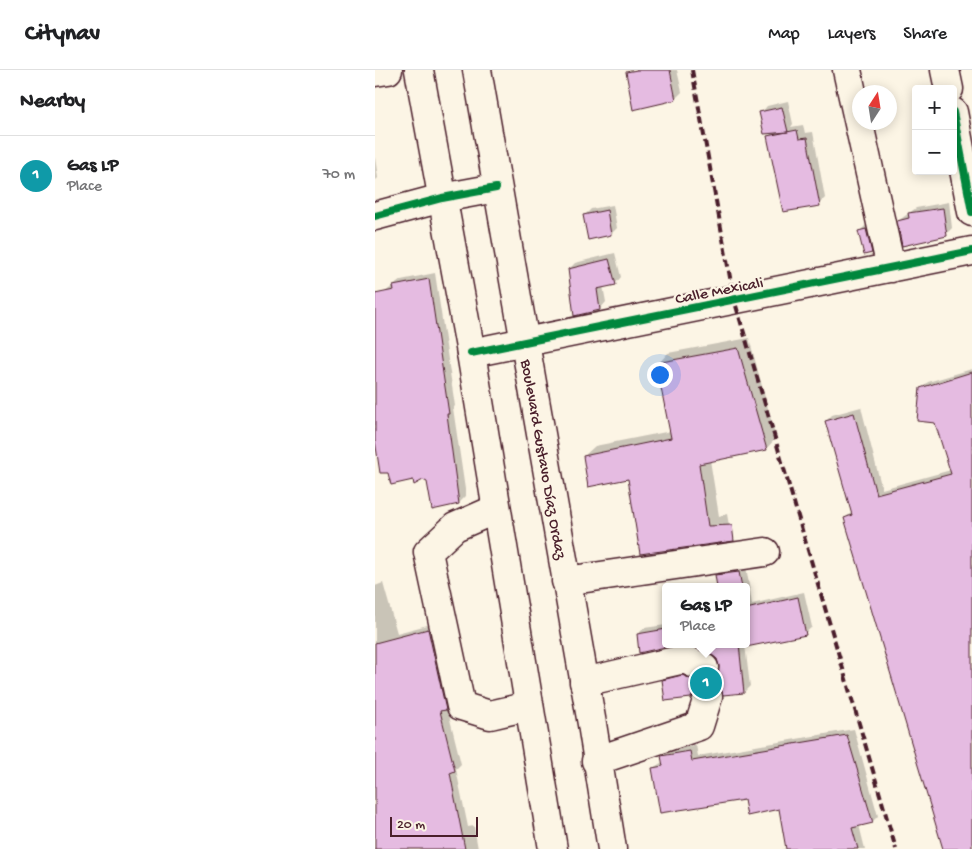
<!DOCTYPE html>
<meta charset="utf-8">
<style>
:root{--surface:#fff;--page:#f6f6f6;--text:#202124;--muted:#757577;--line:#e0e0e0;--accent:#db2777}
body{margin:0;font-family:"Gochi Hand",sans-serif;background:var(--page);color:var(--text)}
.controls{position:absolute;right:15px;top:15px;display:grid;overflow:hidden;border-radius:5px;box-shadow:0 2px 12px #0003}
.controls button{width:45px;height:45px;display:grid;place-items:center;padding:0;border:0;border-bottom:1px solid var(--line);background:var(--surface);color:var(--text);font:25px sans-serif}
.compass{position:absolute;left:477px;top:15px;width:45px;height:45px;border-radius:50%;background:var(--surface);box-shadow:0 2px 12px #0003;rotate:12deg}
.scale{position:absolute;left:15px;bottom:12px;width:88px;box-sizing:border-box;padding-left:5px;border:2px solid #4a1f2b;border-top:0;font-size:14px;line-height:18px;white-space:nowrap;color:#4a1f2b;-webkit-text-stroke:4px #fcf5e5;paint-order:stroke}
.you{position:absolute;left:284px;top:304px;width:18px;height:18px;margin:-12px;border:4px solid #fff;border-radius:50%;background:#1a73e8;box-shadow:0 0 0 8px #1a73e833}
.badge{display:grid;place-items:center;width:32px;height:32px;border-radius:50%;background:var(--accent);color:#fff;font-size:16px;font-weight:700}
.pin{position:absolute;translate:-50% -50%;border:2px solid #fff;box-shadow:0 1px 5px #0006}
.popup{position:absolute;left:287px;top:513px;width:88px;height:65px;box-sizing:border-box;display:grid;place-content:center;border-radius:5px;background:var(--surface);filter:drop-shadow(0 1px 4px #0005);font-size:16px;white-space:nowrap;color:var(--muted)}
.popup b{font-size:19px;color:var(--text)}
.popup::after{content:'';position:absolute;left:50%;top:100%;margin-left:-10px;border:10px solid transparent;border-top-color:var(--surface)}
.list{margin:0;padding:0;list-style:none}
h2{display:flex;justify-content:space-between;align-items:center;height:65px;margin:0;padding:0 20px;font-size:21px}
h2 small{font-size:16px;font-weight:400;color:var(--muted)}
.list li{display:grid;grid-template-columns:32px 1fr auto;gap:15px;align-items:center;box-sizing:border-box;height:80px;padding:0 20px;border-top:1px solid var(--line)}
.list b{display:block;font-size:19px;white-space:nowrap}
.list p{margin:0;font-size:16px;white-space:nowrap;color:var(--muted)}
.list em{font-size:16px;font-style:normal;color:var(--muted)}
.map{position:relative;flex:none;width:597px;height:779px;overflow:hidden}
header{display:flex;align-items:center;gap:30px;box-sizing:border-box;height:70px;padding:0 25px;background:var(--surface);border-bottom:1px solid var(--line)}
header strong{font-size:24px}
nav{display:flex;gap:28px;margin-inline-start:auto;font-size:18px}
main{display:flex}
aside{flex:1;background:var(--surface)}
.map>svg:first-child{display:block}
</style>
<header>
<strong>Citynav</strong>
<nav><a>Map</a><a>Layers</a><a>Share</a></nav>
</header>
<main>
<aside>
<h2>Nearby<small></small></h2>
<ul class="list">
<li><span class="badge" style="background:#0f9aa8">1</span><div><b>Gas LP</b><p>Place</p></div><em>70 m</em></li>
</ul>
</aside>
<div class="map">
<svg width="597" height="779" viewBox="0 0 597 779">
<rect width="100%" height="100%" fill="#fcf5e5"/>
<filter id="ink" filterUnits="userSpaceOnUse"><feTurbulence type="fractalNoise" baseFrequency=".02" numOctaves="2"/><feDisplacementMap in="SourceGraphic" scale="10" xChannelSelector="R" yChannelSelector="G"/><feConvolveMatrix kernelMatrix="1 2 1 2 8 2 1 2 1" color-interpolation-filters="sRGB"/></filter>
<g filter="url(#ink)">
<!-- shadow -->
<path fill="#0003" d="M 255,0 L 302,0 L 307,22 L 300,29 L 252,3 Z
M 413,31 L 418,54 L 416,57 L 428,55 L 430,63 L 438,62 L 450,128 L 444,134 L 394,66 L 398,62 L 386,43 L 392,36 Z
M 0,87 L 3,108 L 0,111 Z
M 574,132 L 577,158 L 571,164 L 523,151 L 541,138 Z
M 238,135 L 242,158 L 236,164 L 210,145 L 216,139 Z
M 497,153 L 502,176 L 496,182 L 485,161 L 491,155 Z
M 240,183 L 246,207 L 240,214 L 228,216 L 231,232 L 225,239 L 194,199 L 200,193 Z
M 60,203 L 80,336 L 78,338 L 91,426 L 84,433 L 53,411 L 39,408 L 0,363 L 0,259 L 16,251 L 10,222 L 26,210 Z
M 374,268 L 401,368 L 391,379 L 335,390 L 344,446 L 352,444 L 355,461 L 344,472 L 254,407 L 209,386 L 220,376 L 296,361 L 283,294 L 293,283 Z
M 597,299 L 597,779 L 571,779 L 470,448 L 477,442 L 451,351 L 457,345 L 486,337 L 507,419 L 576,400 L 561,352 L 546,319 L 553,312 Z
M 371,496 L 377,534 L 429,522 L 437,557 L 430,563 L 370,575 L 375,616 L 369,622 L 344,605 L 346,597 L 343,589 L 337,583 L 317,574 L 371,574 L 371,517 L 343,517 L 341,506 L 347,499 Z
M 8,513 L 22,563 L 60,553 L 77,632 L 72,637 L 86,694 L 81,699 L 93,757 L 99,756 L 103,779 L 0,779 L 0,516 Z
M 291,555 L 291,574 L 265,582 L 263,564 L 269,558 Z
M 314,600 L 332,606 L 316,627 L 288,611 L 295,604 Z
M 479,659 L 503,746 L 497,752 L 484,755 L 490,779 L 407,779 L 412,778 L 405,738 L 370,729 L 278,698 L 289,691 L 288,686 L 294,680 L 321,675 L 323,686 Z"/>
<!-- building -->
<path fill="#e5bbe1" stroke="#4a1f2b" d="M 262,0 L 295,0 L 301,30 L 258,40 L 251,2 Z
M 407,37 L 413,62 L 389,64 L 384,42 Z
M 422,60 L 424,69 L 432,68 L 445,136 L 408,142 L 392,66 Z
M 568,138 L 572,166 L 527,176 L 522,151 L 534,148 L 533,143 Z
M 232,140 L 236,165 L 213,170 L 208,145 Z
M 491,159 L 497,183 L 489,185 L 483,161 Z
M 234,189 L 241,215 L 222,219 L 225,240 L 199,246 L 193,199 Z
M 54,209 L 74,344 L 72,344 L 84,434 L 57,440 L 52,412 L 48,410 L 39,415 L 38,410 L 16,415 L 13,403 L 5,403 L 0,370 L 0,224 L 19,220 L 18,216 Z
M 363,278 L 392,380 L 324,394 L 333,456 L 357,455 L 359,471 L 265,484 L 253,409 L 213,417 L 208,386 L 296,368 L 281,293 Z
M 597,302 L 597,779 L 568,779 L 469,448 L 477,445 L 450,351 L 479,343 L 501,424 L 576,404 L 560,353 L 542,351 L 545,318 Z
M 364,502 L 367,517 L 342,517 L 340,505 Z
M 423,527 L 431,565 L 371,577 L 371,539 Z
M 53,559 L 71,640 L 65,641 L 80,701 L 75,703 L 90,779 L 0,779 L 0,573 Z
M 291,559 L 291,574 L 303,574 L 264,583 L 262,564 Z
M 311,574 L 364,574 L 369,623 L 348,625 L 344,616 L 335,612 L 343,604 L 344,596 L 342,589 L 335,584 Z
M 307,605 L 327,613 L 322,616 L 316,628 L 290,631 L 287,610 Z
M 472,665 L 498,753 L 477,758 L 483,779 L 411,779 L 404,739 L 372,746 L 369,730 L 285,743 L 277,698 L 288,696 L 286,686 L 315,681 L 317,691 Z"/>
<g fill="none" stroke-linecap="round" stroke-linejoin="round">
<!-- minor casing -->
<g stroke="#4a1f2b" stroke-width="31">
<path id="minor" d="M 472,0 L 516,198
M 570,0 L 574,19
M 0,2 L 13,0
M 578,42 L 597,142
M 0,146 L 67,128 L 121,118
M 96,283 L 597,181
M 121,439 L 80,457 L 53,482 L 86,636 L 115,645 L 154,636
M 191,511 L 390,482
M 209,612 L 309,589 L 329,598
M 221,691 L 324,656 L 333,627"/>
</g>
<!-- major casing -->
<g stroke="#4a1f2b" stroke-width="31">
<path id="major" d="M 44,0 L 96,283 L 178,779
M 102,0 L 217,654 L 237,779"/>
</g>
<!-- minor -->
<use href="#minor" stroke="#fcf5e5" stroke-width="28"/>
<!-- major -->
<use href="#major" stroke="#fcf5e5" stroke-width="28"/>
<!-- rail -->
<path stroke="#4a1f2b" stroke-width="4" stroke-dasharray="8 4" stroke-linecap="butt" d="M 317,0 L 359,229 L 521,779"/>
<!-- cycleway casing -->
<g stroke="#fcf5e5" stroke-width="11">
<path id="cycleway" d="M 578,42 L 597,142
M 0,146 L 67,128 L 121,118
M 96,283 L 597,181"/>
</g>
<!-- cycleway -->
<use href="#cycleway" stroke="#00873e" stroke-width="8"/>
</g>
</g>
<g text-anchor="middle" stroke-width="4.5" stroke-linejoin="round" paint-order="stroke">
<!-- street labels -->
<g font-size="16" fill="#4a1f2b" stroke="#fcf5e5">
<text transform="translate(344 219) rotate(-11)" y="6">Calle Mexicali</text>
<text transform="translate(170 389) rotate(80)" y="6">Boulevard Gustavo Díaz Ordaz</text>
</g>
</g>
</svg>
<div class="controls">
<button>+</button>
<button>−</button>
</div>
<svg class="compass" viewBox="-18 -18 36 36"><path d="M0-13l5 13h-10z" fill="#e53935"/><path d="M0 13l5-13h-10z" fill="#757577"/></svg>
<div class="scale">20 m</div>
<div class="you"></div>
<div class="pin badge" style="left:331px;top:613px;background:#0f9aa8">1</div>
<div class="popup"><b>Gas LP</b>Place</div>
</div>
</main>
